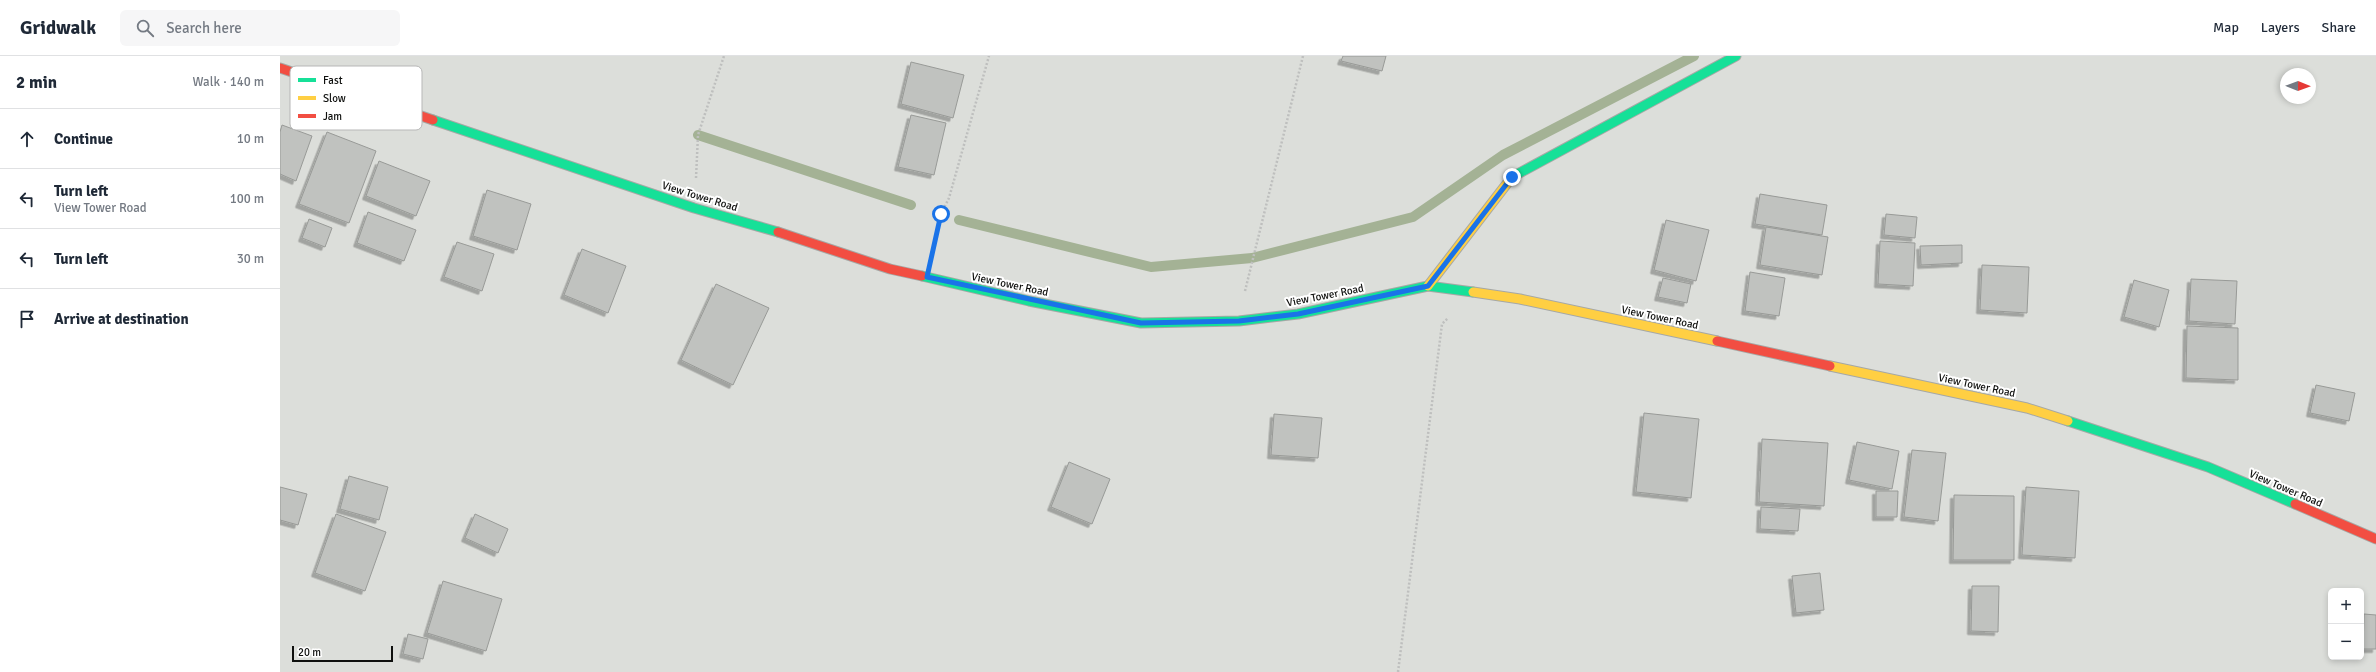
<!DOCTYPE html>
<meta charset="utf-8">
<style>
:root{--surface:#fff;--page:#f6f6f7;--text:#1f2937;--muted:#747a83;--line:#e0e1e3}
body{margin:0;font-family:Signika,sans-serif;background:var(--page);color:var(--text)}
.controls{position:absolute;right:12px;bottom:12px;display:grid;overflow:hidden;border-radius:6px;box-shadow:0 2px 6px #0003}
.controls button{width:36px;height:36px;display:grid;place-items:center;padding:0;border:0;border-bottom:1px solid var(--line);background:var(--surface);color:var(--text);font:20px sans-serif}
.compass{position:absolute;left:2000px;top:12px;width:36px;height:36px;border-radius:50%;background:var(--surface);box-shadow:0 2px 6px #0003;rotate:91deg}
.scale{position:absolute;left:12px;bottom:10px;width:101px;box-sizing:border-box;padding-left:4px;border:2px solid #0f100e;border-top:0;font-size:11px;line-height:14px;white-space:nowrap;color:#0f100e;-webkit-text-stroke:3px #fff;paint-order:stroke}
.stop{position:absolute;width:12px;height:12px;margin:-9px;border:3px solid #1a73e8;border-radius:50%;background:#fff}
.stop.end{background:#1a73e8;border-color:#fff;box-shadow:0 1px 4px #0008}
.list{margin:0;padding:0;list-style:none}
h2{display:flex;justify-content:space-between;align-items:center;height:52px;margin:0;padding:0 16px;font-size:17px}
h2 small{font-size:13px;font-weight:400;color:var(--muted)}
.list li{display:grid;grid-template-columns:26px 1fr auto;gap:12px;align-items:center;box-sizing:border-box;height:60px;padding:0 16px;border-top:1px solid var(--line)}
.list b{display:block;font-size:15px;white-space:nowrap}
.list p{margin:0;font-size:13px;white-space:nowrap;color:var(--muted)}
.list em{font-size:13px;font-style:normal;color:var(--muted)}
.icon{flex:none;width:22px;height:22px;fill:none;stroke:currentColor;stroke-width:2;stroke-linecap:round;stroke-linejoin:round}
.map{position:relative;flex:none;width:2096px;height:616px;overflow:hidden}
header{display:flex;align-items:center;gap:24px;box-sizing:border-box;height:56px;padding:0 20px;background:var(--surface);border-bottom:1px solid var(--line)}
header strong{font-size:19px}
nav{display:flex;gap:22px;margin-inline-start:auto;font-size:14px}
.search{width:280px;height:36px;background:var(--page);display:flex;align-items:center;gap:10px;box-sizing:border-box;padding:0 14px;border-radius:6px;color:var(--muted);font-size:15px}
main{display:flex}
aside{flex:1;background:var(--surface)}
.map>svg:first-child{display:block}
</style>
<header>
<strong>Gridwalk</strong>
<div class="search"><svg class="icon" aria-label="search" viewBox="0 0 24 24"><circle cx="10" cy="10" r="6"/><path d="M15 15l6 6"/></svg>Search here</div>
<nav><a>Map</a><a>Layers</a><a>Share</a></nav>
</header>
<main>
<aside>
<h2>2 min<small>Walk · 140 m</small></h2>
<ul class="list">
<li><svg class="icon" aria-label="ahead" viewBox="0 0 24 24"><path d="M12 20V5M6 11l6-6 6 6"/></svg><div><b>Continue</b></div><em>10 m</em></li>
<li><svg class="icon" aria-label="left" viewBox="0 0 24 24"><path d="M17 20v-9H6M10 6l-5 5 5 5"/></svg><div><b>Turn left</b><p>View Tower Road</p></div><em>100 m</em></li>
<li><svg class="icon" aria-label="left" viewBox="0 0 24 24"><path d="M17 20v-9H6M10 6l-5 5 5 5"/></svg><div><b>Turn left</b></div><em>30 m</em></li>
<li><svg class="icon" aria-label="arrive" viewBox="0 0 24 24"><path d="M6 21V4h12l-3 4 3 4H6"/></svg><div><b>Arrive at destination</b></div></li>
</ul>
</aside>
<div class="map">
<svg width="2096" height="616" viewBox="0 0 2096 616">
<defs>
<filter id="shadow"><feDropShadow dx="-3.5" dy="3.5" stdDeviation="0" flood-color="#0004"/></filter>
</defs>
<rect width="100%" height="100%" fill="#dcdeda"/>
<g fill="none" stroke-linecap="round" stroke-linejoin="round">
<!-- stream -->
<path stroke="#a4b295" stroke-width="10" d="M 418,79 L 631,149
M 679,164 L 871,211 L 972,202 L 1133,161 L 1223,99 L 1414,0"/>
</g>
<!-- building -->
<path fill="#c0c2bf" stroke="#989a97" filter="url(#shadow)" d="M 1063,0 L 1106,0 L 1102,15 L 1061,5 Z
M 631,6 L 684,19 L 673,62 L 621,48 Z
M 631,59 L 666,67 L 654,119 L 618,111 Z
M 2,69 L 32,80 L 16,125 L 0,118 L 0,76 Z
M 47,76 L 96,95 L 69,167 L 19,148 Z
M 99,105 L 150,125 L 136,160 L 86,140 Z
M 207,134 L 251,148 L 237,194 L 193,180 Z
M 1480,138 L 1547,149 L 1542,179 L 1475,168 Z
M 88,156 L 136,174 L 124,205 L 77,187 Z
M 1606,158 L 1637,161 L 1635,182 L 1604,179 Z
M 29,163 L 52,172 L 45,191 L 22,182 Z
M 1386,164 L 1429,174 L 1416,225 L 1374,214 Z
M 1486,171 L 1548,181 L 1542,219 L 1480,209 Z
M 1600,185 L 1635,187 L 1633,230 L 1598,228 Z
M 177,186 L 214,198 L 202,235 L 164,221 Z
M 1682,189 L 1682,207 L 1641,209 L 1640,190 Z
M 302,193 L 346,210 L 328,257 L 284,239 Z
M 1702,209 L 1749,211 L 1747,257 L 1700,254 Z
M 1470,216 L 1505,222 L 1499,260 L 1465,255 Z
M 1383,222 L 1411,228 L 1407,247 L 1378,241 Z
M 1911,223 L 1957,225 L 1955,268 L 1909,265 Z
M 1854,224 L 1889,234 L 1879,271 L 1844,261 Z
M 436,228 L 489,252 L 453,329 L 401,304 Z
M 1907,270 L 1958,272 L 1958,324 L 1906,322 Z
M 2036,329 L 2075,337 L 2069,365 L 2030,357 Z
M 1364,357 L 1419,363 L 1411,442 L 1356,436 Z
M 994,358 L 1042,362 L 1038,402 L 991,399 Z
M 1482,383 L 1548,387 L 1544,450 L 1479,446 Z
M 1577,386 L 1619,395 L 1612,433 L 1569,424 Z
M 1632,394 L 1666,397 L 1658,465 L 1624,461 Z
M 789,406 L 830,423 L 812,468 L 771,451 Z
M 69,420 L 108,431 L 99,464 L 60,453 Z
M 0,431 L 27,438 L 18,469 L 0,464 Z
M 1746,431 L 1799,435 L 1795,502 L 1742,499 Z
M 1596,435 L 1618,435 L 1617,461 L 1596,461 Z
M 1674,439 L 1734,440 L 1734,504 L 1673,504 Z
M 1481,451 L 1520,453 L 1518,475 L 1480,473 Z
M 56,458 L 106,476 L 85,535 L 35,517 Z
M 195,458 L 228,473 L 218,497 L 185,482 Z
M 1540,517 L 1544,554 L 1516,557 L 1512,520 Z
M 163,525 L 222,543 L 206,595 L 147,577 Z
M 1692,530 L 1719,530 L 1718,576 L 1691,575 Z
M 2084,558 L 2096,559 L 2096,593 L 2083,593 Z
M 128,578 L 148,583 L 143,603 L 123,598 Z"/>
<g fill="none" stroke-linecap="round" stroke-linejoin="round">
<!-- fast casing -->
<g stroke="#a6a8a5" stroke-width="11">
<path id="fast" d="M 153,64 L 414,152 L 498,176
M 1232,121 L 1456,0
M 642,220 L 749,245 L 861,267 L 959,265 L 1018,258 L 1148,230 L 1193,236
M 1788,365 L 1928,411 L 2015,448"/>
</g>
<!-- slow casing -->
<g stroke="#a6a8a5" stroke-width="11">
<path id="slow" d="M 1148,230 L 1232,121
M 1193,236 L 1240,243 L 1437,285
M 1550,310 L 1747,352 L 1788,365"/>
</g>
<!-- jam casing -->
<g stroke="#a6a8a5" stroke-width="11">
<path id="jam" d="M 0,12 L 153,64
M 498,176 L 610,213 L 642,220
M 1437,285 L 1550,310
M 2015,448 L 2096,483"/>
</g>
<!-- path -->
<path stroke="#bebfbe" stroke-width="2.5" stroke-dasharray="2 2" stroke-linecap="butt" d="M 416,122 L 418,79 L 444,0
M 653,193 L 661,158 L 669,142 L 709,0
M 965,235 L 1023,0
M 1118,616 L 1162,268 L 1168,262"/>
<!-- fast -->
<use href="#fast" stroke="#16e098" stroke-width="9"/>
<!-- slow -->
<use href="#slow" stroke="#ffcf43" stroke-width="9"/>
<!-- jam -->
<use href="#jam" stroke="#f24e42" stroke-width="9"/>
</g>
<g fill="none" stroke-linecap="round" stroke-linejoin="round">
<!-- route -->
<path stroke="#1a73e8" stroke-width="5" d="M 661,158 L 647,221 L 861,267 L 959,265 L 1018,258 L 1148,230 L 1232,121"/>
</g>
<g text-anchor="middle" stroke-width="4" stroke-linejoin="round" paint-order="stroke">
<!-- street labels -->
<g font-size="11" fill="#0f100e" stroke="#fff">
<text transform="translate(420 140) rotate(17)" y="4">View Tower Road</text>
<text transform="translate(730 228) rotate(12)" y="4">View Tower Road</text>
<text transform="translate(1045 239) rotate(-11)" y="4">View Tower Road</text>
<text transform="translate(1380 261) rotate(12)" y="4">View Tower Road</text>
<text transform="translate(1697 329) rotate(12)" y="4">View Tower Road</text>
<text transform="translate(2006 432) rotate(23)" y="4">View Tower Road</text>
</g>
</g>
<!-- legend -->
<rect x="10" y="10" width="132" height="64" rx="6" fill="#fff" stroke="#b7b7b7" stroke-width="1"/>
<rect x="18" y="22" width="18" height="4" fill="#16e098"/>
<rect x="18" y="40" width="18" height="4" fill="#ffcf43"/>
<rect x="18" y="58" width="18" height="4" fill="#f24e42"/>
<g font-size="11" fill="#0f100e">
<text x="43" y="28">Fast</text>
<text x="43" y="46">Slow</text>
<text x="43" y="64">Jam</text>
</g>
</svg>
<div class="controls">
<button>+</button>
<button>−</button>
</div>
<svg class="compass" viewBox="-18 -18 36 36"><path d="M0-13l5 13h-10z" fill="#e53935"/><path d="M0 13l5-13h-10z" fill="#747a83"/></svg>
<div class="scale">20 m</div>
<div class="stop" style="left:661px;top:158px"></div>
<div class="stop end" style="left:1232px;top:121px"></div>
</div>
</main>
